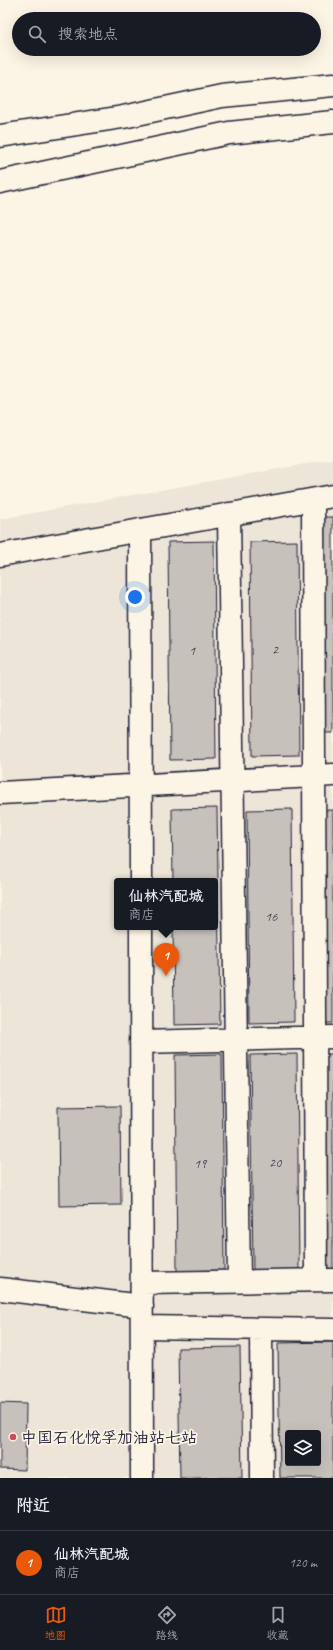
<!DOCTYPE html>
<html lang="zh">
<meta charset="utf-8">
<style>
:root{--surface:#171b24;--page:#242831;--text:#f1f3f6;--muted:#9ea1a6;--line:#363941;--accent:#ea580c}
body{margin:0;font-family:Caveat,"LXGW WenKai TC",sans-serif;background:var(--page);color:var(--text)}
.controls{position:absolute;right:12px;bottom:12px;display:grid;overflow:hidden;border-radius:4px;box-shadow:0 4px 16px #0002}
.controls button{width:36px;height:36px;display:grid;place-items:center;padding:0;border:0;border-bottom:1px solid var(--line);background:var(--surface);color:var(--text);font:20px sans-serif}
.you{position:absolute;left:135px;top:597px;width:14px;height:14px;margin:-10px;border:3px solid #fff;border-radius:50%;background:#1a73e8;box-shadow:0 0 0 6px #1a73e833}
.badge{display:grid;place-items:center;width:26px;height:26px;border-radius:50%;background:var(--accent);color:#fff;font-size:13px;font-weight:700}
.pin{position:absolute;translate:-50% -33px;filter:drop-shadow(0 1px 2px #0008)}
.pin::after{content:'';position:absolute;top:21px;width:14px;height:12px;background:inherit;clip-path:polygon(0 0,100% 0,50% 100%)}
.popup{position:absolute;left:114px;top:878px;width:104px;height:52px;box-sizing:border-box;display:grid;place-content:center;border-radius:4px;background:var(--surface);filter:drop-shadow(0 1px 3px #0005);font-size:13px;white-space:nowrap;color:var(--muted)}
.popup b{font-size:15px;color:var(--text)}
.popup::after{content:'';position:absolute;left:50%;top:100%;margin-left:-8px;border:8px solid transparent;border-top-color:var(--surface)}
.list{margin:0;padding:0;list-style:none}
h2{display:flex;justify-content:space-between;align-items:center;height:52px;margin:0;padding:0 16px;font-size:17px}
h2 small{font-size:13px;font-weight:400;color:var(--muted)}
.list li{display:grid;grid-template-columns:26px 1fr auto;gap:12px;align-items:center;box-sizing:border-box;height:64px;padding:0 16px;border-top:1px solid var(--line)}
.list b{display:block;font-size:15px;white-space:nowrap}
.list p{margin:0;font-size:13px;white-space:nowrap;color:var(--muted)}
.list em{font-size:13px;font-style:normal;color:var(--muted)}
.icon{flex:none;width:22px;height:22px;fill:none;stroke:currentColor;stroke-width:2;stroke-linecap:round;stroke-linejoin:round}
.map{position:relative;flex:none;width:333px;height:1478px;overflow:hidden}
.search{position:absolute;background:var(--surface);box-shadow:0 4px 16px #0002;left:12px;right:12px;top:12px;height:44px;display:flex;align-items:center;gap:10px;box-sizing:border-box;padding:0 14px;border-radius:22px;color:var(--muted);font-size:15px}
.sheet{height:116px;background:var(--surface)}
nav{display:flex;justify-content:space-around;align-items:center;box-sizing:border-box;height:56px;border-top:1px solid var(--line);background:var(--surface);font-size:11px;color:var(--muted)}
nav a{display:grid;justify-items:center;gap:2px}
nav .on{color:var(--accent)}
.map>svg:first-child{display:block}
</style>
<div class="map">
<svg width="333" height="1478" viewBox="0 0 333 1478">
<rect width="100%" height="100%" fill="#fcf5e5"/>
<filter id="ink" filterUnits="userSpaceOnUse"><feTurbulence type="fractalNoise" baseFrequency=".025" numOctaves="2"/><feDisplacementMap in="SourceGraphic" scale="8" xChannelSelector="R" yChannelSelector="G"/><feConvolveMatrix kernelMatrix="1 2 1 2 8 2 1 2 1" color-interpolation-filters="sRGB"/></filter>
<g filter="url(#ink)">
<!-- built -->
<path fill="#ece5d8" fill-rule="evenodd" d="M 333,459 L 333,1478 L 0,1478 L 0,519 ZM 117,881 L 215,881 L 215,927 L 117,927 ZM 288,1433 L 318,1433 L 318,1463 L 288,1463 Z"/>
<!-- building -->
<path fill="#c6c1bb" stroke="#22223b" fill-rule="evenodd" d="M 321,517 L 333,517 L 333,733 L 324,733 Z
M 214,541 L 216,759 L 170,760 L 168,542 Z
M 297,541 L 299,755 L 252,756 L 250,542 Z
M 217,808 L 220,1024 L 174,1025 L 173,927 L 215,927 L 215,881 L 173,881 L 172,809 Z
M 292,809 L 294,1022 L 249,1023 L 247,810 Z
M 318,810 L 333,810 L 333,1023 L 321,1023 Z
M 222,1054 L 224,1270 L 177,1271 L 175,1055 Z
M 297,1054 L 299,1269 L 253,1270 L 250,1055 Z
M 323,1054 L 333,1054 L 333,1270 L 325,1270 Z
M 120,1106 L 121,1205 L 59,1206 L 58,1107 Z
M 333,1342 L 333,1478 L 280,1478 L 278,1343 ZM 288,1433 L 318,1433 L 318,1463 L 288,1463 Z
M 240,1347 L 242,1478 L 180,1478 L 178,1348 Z
M 0,1403 L 26,1404 L 25,1470 L 0,1469 Z"/>
<g fill="none" stroke-linecap="round" stroke-linejoin="round">
<!-- minor casing -->
<g stroke="#22223b" stroke-width="25">
<path id="minor" d="M 0,136 L 123,117 L 222,96 L 333,85
M 0,182 L 229,133 L 333,122
M 313,500 L 316,1280
M 229,514 L 239,1281
M 140,530 L 141,881
M 0,555 L 333,496
M 0,793 L 333,775
M 141,927 L 142,1478
M 141,1042 L 333,1037
M 142,1283 L 333,1280
M 0,1289 L 142,1306
M 142,1327 L 333,1330
M 261,1329 L 262,1478"/>
</g>
<!-- minor -->
<use href="#minor" stroke="#fcf5e5" stroke-width="22"/>
</g>
</g>
<!-- markers -->
<circle fill="#d1495b" stroke="#fcf5e5" stroke-width="1.5" cx="13" cy="1437" r="4"/>
<g text-anchor="middle" stroke-width="3.5" stroke-linejoin="round" paint-order="stroke">
<!-- number labels -->
<g font-size="14" fill="#4b4a5b">
<text x="275" y="654">2</text>
<text x="192" y="655">1</text>
<text x="271" y="921">16</text>
<text x="275" y="1167">20</text>
<text x="200" y="1168">19</text>
</g>
<!-- poi labels -->
<g font-size="16" fill="#22223b" stroke="#fcf5e5" text-anchor="start">
<text x="21" y="1443">中国石化悦孚加油站七站</text>
</g>
</g>
</svg>
<div class="controls">
<button><svg class="icon" aria-label="layers" viewBox="0 0 24 24"><path d="M12 4l9 5-9 5-9-5zM3 14l9 5 9-5"/></svg></button>
</div>
<div class="you"></div>
<div class="pin badge" style="left:166px;top:976px">1</div>
<div class="popup"><b>仙林汽配城</b>商店</div>
<div class="search"><svg class="icon" aria-label="search" viewBox="0 0 24 24"><circle cx="10" cy="10" r="6"/><path d="M15 15l6 6"/></svg>搜索地点</div>
</div>
<section class="sheet">
<h2>附近<small></small></h2>
<ul class="list">
<li><span class="badge">1</span><div><b>仙林汽配城</b><p>商店</p></div><em>120 m</em></li>
</ul>
</section>
<nav>
<a class="on"><svg class="icon" aria-label="map" viewBox="0 0 24 24"><path d="M3 6l6-2 6 2 6-2v14l-6 2-6-2-6 2zM9 4v14M15 6v14"/></svg>地图</a>
<a><svg class="icon" aria-label="directions" viewBox="0 0 24 24"><path d="M12 3l9 9-9 9-9-9zM9 14v-3h6M13 9l2 2-2 2"/></svg>路线</a>
<a><svg class="icon" aria-label="saved" viewBox="0 0 24 24"><path d="M7 4h10v16l-5-4-5 4z"/></svg>收藏</a>
</nav>
